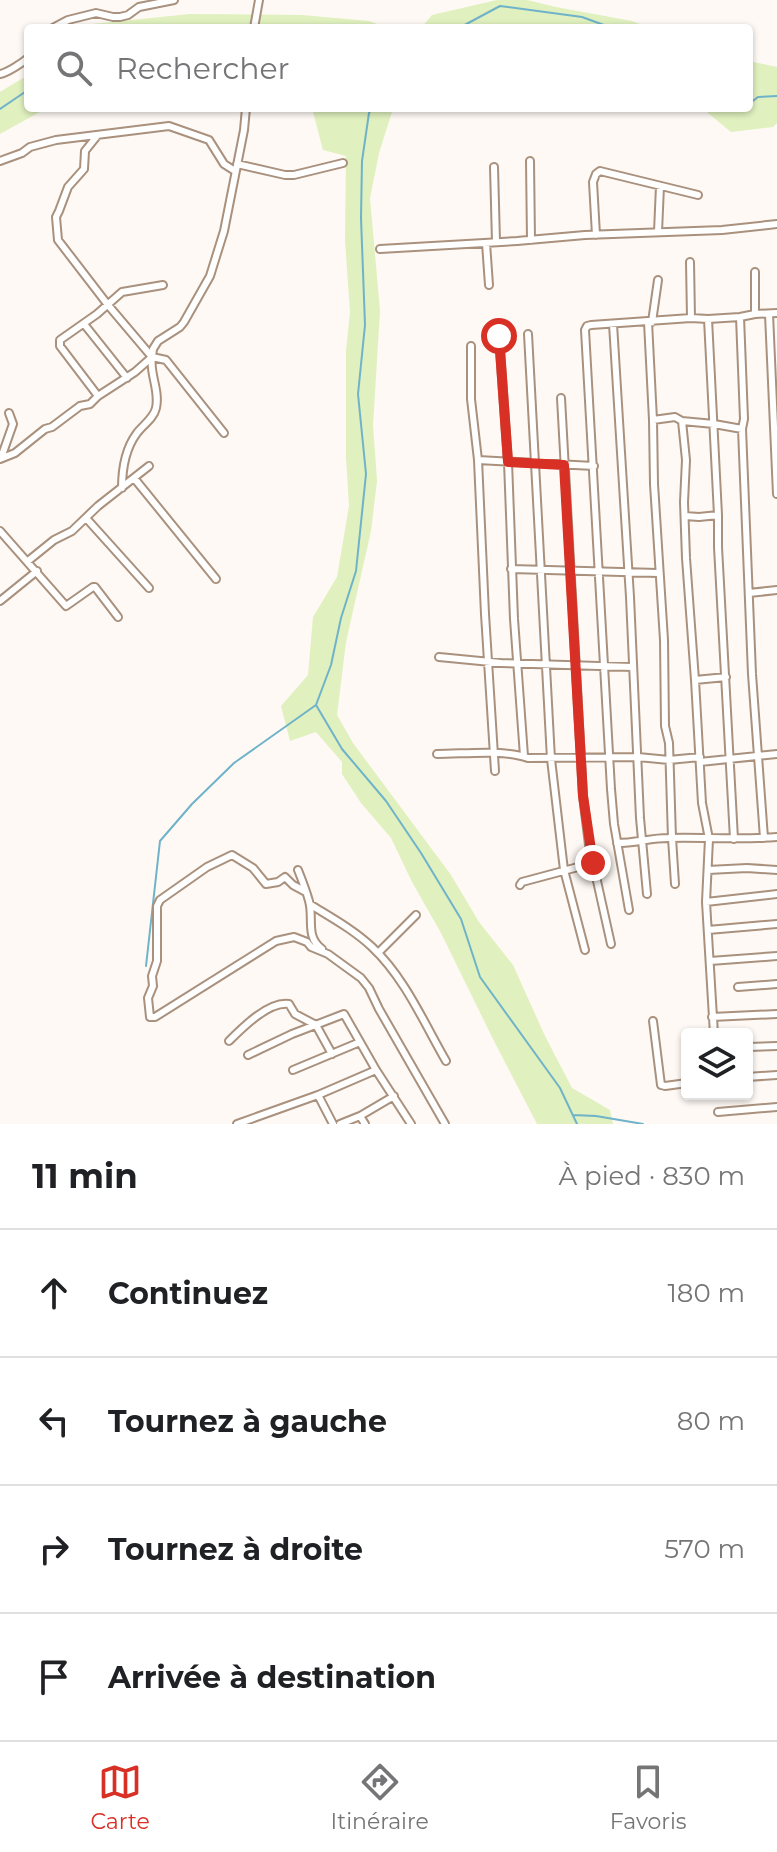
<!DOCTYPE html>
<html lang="fr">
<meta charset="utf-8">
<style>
:root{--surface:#fff;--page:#f6f6f6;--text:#202124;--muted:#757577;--line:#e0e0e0;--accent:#d93025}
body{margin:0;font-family:Montserrat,sans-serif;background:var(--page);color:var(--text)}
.controls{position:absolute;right:24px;bottom:24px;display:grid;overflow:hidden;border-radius:8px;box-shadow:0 2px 6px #0004}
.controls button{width:72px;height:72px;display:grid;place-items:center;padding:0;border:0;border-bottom:2px solid var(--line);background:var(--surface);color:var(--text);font:40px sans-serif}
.stop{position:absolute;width:24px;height:24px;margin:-18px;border:6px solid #d93025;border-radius:50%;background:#fff}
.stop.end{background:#d93025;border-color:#fff;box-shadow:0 2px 8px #0008}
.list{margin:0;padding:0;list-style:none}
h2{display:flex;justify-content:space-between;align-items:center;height:104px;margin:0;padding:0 32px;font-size:34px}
h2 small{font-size:26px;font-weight:400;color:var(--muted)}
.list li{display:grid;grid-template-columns:52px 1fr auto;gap:24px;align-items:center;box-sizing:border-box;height:128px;padding:0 32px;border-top:2px solid var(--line)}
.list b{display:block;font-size:30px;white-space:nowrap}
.list em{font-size:26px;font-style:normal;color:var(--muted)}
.icon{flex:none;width:44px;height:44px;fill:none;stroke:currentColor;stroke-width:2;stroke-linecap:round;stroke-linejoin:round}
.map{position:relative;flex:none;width:777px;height:1124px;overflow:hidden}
.search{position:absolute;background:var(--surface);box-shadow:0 2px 6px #0004;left:24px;right:24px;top:24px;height:88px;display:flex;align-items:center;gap:20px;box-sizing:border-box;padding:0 28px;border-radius:8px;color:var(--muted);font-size:30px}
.sheet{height:616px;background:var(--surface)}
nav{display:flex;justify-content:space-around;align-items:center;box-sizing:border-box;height:112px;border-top:2px solid var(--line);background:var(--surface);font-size:22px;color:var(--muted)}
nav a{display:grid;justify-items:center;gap:4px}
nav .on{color:var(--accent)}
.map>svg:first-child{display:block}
</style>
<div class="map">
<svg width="777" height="1124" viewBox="0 0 777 1124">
<rect width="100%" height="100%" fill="#fef9f4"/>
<!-- green -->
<path fill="#e0f0be" d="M 497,0 L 527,0 L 556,7 L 632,21 L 650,28 L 421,28 L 432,15 Z
M 190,14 L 302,15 L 369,21 L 388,28 L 87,28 L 92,24 Z
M 749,61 L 777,67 L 777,123 L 773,127 L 731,132 L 702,108 L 749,108 Z
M 28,75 L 28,108 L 47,108 L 0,134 L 0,92 Z
M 312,108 L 401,108 L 392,112 L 379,153 L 370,198 L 380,311 L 373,425 L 377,481 L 371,531 L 346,642 L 337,715 L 353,743 L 451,875 L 479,922 L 513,965 L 545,1036 L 572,1088 L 610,1110 L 613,1124 L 537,1124 L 494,1041 L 441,933 L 412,882 L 391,838 L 361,803 L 342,774 L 342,762 L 316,732 L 290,741 L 281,706 L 308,675 L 313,617 L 337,577 L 349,506 L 346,457 L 346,351 L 350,312 L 345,240 L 346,156 L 323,150 Z"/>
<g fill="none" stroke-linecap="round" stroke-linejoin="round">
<!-- stream -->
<path stroke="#6eb3c9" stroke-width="2" d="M 459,28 L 500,6 L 582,17 L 612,28
M 749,104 L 758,97 L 777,96
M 373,108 L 369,113 L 362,161 L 361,218 L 365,325 L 358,394 L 366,474 L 356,571 L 341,618 L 331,665 L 316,705 L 342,749 L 386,801 L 421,853 L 461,919 L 480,977 L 560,1088 L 577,1124
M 0,109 L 28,90
M 146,966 L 160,841 L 192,804 L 234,763 L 316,705
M 573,1115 L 596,1116 L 643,1124"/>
<!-- minor casing -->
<g stroke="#a9917e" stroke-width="10">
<path id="minor" d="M 53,28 L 68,20 L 96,13 L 113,17 L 120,17 L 128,15 L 139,7 L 174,0
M 254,28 L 259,0
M 0,74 C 7,73 22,63 28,58
M 97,136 L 85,151 L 84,169 L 68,187 L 59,211 L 56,217 L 58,240 L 108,305 L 152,357 C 149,373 160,390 156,408 C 154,418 143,425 137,433 C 125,449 122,468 122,488
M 0,161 L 22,153 L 30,147 L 56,140 L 169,126 L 209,140 L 224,164 L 235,171
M 530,161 L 531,240
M 237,164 L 285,175 L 294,175 L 343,163
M 494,167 L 496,242
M 658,232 L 660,186
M 596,235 L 593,182 L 596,174 L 600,171 L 698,195
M 486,243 L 489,285
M 380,249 L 517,241 L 585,235 L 722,230 L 777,224
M 690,262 L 691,318
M 755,272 L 755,314
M 769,314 L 777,494
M 740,317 L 744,419 L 742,429 L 752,674 L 764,838
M 708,319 L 718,515 L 718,547 L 734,839
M 648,322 L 653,420 L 654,484 L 664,640 L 665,726 L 669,743 L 672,838 L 675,884
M 652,322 L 658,280
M 84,324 L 127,378
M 613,324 L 630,597 L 640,818 L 647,894
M 528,334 L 551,759 L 564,870 L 585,950
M 499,336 L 508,462 L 514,619 L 524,756
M 471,346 L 471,399 L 478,460 L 485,614 L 495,771
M 152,357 L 166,360 L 224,433
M 98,396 L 60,346 L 60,340 L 97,314 L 122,292 L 163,285
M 561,398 L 583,796 L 589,845 L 611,944
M 653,420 L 675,417 L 682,421 L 714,424 L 742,429
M 682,421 L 686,460 L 684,502 L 686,558 L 695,680 L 702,803 L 709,839 L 706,902 L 714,1034
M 1,458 L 13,424 L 9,413
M 0,459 L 15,453 L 45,429 L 52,427 L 80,406 L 90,404 L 98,396 L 135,372 L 152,357 L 153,349 L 158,341 L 180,327 L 184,322 L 210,276 L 224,231 L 244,130 L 246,108
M 478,460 L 594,466
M 134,478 L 216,579
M 685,516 L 699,517 L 718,515
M 86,518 L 149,588
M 0,531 L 66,606 L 93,587 L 95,587 L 118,617
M 28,561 L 54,540 L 72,531 L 98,506 L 149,466
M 511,569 L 658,573
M 749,593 L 777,590
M 0,601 L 37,571
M 439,657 L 501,663 L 632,667
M 695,680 L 726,677
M 437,754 C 464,754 503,749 528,758 L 638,757 L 669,760 L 700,757
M 700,762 L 777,754
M 617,843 C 635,843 651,838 668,838 C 704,837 741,840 777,837
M 298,870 C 302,880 306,890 309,901 C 314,918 305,937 322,949
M 708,870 L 747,868 L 777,870
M 520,885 L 522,882 L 593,863
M 306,892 L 293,885 L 285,877 L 278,882 L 266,884 L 253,868 L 232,855 L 207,867 L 160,900 L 157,906 L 157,961 L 152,976 L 153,986 L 148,998 L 150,1017 L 155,1017 L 276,941 L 294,937 L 307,942 L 311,947 L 328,954 L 361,978 L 369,988 L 379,1009 L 445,1124
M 706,902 L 777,894
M 311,905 C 332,918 354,930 372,947 C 405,978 424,1023 446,1061
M 629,910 L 614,824 L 611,789 L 585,330 L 587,326 L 591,325 L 691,318 L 708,319 L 740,317 L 755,314 L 777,313
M 708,930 L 777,924
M 378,953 L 416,915
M 710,961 L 777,956
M 738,987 L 777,984
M 712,1017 L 777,1014
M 653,1021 L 661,1085 L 665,1086 L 687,1083
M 229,1041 C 243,1027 269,1001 289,1004 L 295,1014 L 316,1025 L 332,1054
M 747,1047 L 777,1046
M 248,1055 L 292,1034 L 344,1014 L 376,1070 L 411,1124
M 293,1070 L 360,1042
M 747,1077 L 777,1075
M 318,1095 L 333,1124
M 718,1112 L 777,1107
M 237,1124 L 318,1095 L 376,1070
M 340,1124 L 360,1116
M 365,1124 L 360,1116 L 394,1096"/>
</g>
<!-- minor -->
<use href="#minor" stroke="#fff" stroke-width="6"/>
</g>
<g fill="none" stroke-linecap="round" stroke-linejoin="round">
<!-- route -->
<path stroke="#d93025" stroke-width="10" d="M 499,336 L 508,462 L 564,465 L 583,796 L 593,863"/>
</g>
</svg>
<div class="controls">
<button><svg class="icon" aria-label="layers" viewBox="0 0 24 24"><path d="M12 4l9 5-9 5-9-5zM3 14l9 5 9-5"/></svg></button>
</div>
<div class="stop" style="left:499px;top:336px"></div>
<div class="stop end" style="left:593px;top:863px"></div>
<div class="search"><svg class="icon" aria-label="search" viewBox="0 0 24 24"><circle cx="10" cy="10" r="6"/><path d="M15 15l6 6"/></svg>Rechercher</div>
</div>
<section class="sheet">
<h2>11 min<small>À pied · 830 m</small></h2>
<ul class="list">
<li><svg class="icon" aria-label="ahead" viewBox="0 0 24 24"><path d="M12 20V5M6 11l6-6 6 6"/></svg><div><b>Continuez</b></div><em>180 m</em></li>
<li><svg class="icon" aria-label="left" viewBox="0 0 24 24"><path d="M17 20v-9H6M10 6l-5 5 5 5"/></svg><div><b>Tournez à gauche</b></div><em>80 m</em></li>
<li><svg class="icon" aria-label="right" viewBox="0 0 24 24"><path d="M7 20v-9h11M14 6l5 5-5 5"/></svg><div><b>Tournez à droite</b></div><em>570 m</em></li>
<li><svg class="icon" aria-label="arrive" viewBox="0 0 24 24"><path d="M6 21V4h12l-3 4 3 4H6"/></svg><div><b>Arrivée à destination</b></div></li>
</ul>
</section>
<nav>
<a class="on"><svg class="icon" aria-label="map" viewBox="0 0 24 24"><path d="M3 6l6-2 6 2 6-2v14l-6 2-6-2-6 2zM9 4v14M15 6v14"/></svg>Carte</a>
<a><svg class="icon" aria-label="directions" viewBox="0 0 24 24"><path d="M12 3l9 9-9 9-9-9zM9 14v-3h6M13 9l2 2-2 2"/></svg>Itinéraire</a>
<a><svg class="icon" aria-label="saved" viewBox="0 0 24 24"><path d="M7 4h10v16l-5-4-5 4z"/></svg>Favoris</a>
</nav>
